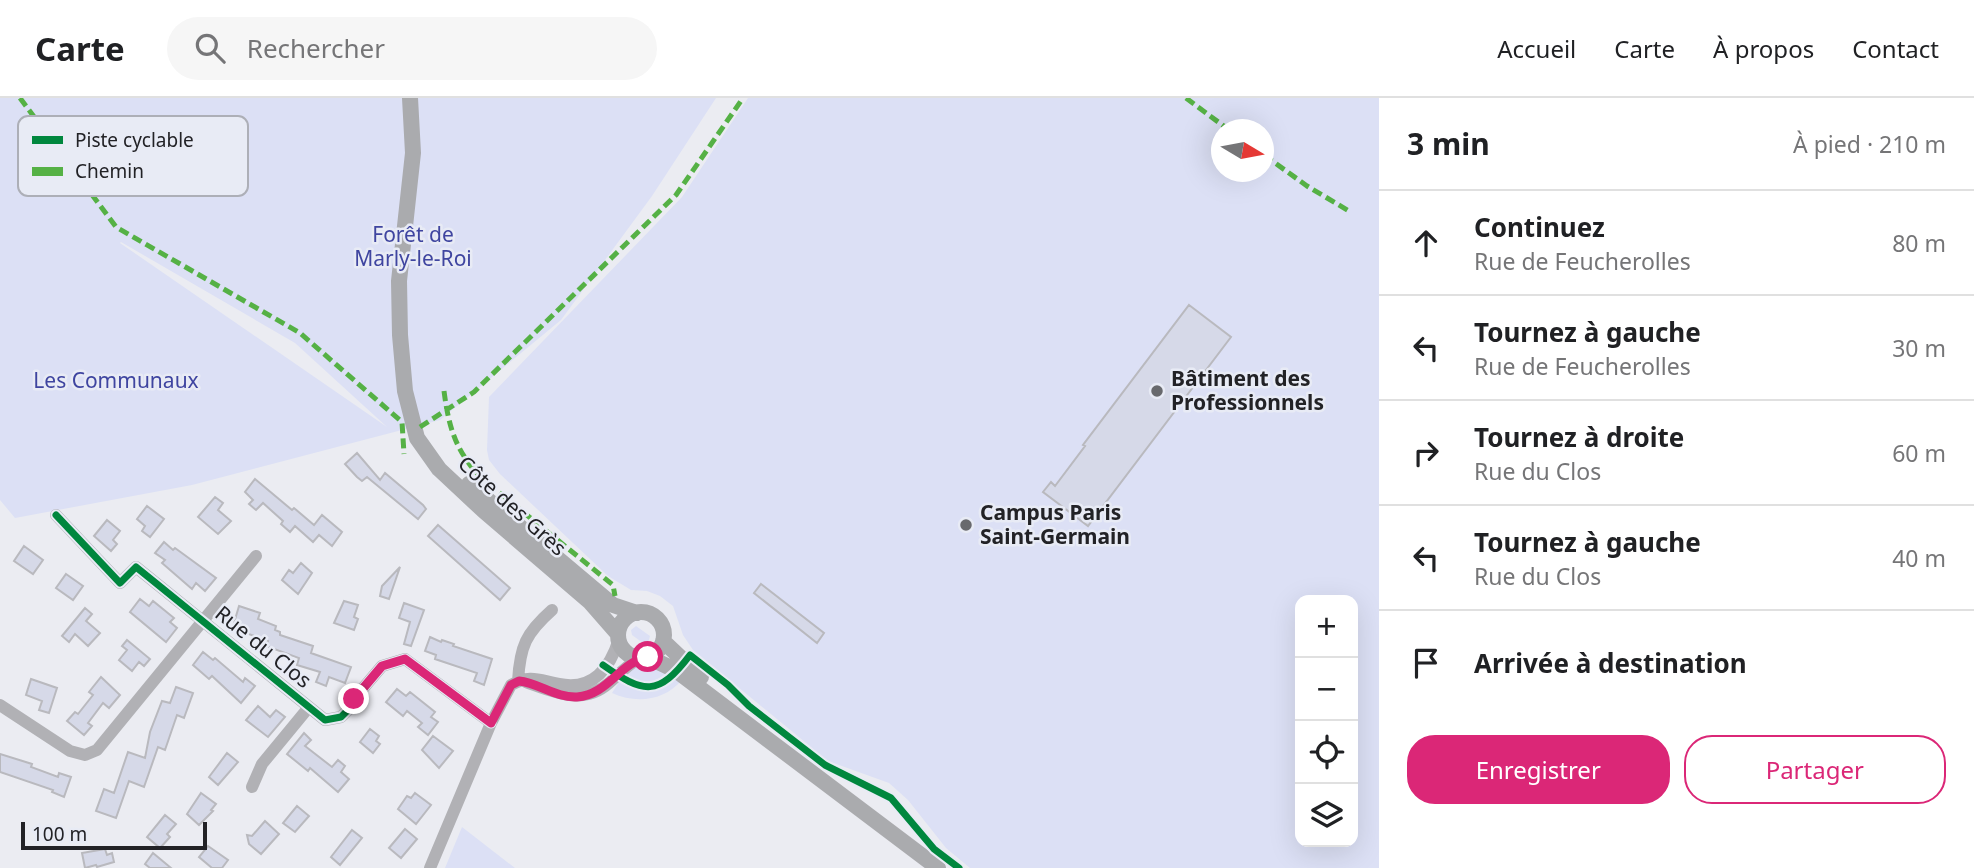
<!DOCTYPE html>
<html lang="fr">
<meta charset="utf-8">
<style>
:root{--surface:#fff;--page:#f6f6f6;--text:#202124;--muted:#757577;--line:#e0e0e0;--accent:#db2777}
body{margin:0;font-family:"Noto Sans",sans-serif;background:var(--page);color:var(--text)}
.controls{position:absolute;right:21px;bottom:21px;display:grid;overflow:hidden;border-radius:14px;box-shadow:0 7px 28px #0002}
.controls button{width:63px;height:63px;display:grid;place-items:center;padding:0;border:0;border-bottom:2px solid var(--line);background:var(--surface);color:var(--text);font:35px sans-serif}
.compass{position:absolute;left:1211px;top:21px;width:63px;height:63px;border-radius:50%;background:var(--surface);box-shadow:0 7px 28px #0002;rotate:100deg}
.scale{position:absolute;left:21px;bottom:18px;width:186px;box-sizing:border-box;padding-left:7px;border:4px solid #222226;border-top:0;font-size:19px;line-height:24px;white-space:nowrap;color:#222226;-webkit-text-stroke:5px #e8ebf5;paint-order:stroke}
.stop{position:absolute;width:21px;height:21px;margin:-16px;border:5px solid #db2777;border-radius:50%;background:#fff}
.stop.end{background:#db2777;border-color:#fff;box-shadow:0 2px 7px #0008}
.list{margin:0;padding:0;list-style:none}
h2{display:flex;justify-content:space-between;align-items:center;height:91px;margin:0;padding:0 28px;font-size:30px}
h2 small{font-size:23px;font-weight:400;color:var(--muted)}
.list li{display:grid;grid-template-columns:46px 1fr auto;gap:21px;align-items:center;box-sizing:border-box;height:105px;padding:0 28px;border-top:2px solid var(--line)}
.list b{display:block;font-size:26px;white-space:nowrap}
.list p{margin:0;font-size:23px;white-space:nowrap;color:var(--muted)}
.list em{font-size:23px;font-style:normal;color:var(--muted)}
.actions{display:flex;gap:14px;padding:21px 28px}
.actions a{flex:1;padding:16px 0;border:2px solid var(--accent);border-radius:28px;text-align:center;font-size:24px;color:var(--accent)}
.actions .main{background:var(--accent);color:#fff}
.icon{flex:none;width:38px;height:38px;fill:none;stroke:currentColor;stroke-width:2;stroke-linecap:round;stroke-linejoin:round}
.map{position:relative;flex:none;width:1379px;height:770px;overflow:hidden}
header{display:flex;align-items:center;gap:42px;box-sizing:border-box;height:98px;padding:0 35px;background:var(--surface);border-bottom:2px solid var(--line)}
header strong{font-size:33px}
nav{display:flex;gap:38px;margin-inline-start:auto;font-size:24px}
.search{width:490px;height:63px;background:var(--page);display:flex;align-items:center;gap:18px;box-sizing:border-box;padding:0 24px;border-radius:38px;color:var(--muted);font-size:26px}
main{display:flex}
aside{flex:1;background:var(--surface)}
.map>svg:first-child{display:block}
</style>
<header>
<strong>Carte</strong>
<div class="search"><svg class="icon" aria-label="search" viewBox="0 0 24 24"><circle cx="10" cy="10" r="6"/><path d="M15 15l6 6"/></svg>Rechercher</div>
<nav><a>Accueil</a><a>Carte</a><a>À propos</a><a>Contact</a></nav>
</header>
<main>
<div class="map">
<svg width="1379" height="770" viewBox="0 0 1379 770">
<rect width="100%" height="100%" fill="#ebecf2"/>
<!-- green -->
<path fill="#dce0f5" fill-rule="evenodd" d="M 0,0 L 716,0 L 652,98 L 561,222 L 440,322 L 192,387 L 15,420 L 0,402 ZM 121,144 L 295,245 L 387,329 L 120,145 Z
M 748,0 L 1379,0 L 1379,770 L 970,770 L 946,750 L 908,702 L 889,685 L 828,663 L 693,552 L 683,537 L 673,508 L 660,498 L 647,493 L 631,492 L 608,478 L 500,376 L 489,362 L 487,352 L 489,299 L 682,99 ZM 1222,32 L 1264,32 L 1264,74 L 1222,74 ZM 1300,502 L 1353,502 L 1353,744 L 1300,744 Z
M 636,528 L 650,538 L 648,545 L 643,545 L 632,537 L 631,532 Z
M 643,565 L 656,566 L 666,576 C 652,587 637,585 622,577 Z
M 677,578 L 682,582 C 664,603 636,606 612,595 L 619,584 C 638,593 661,595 677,578 Z
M 462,729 L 515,770 L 445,770 Z"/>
<!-- building -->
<path fill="#d6d9e8" stroke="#b9b9be" stroke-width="2" d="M 1189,207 L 1231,239 L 1088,428 L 1043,394 L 1051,384 L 1055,388 L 1085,348 L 1083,347 Z
M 357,355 L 380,382 L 385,375 L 423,407 L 426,411 L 418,421 L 367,379 L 362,383 L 357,379 L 345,366 Z
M 255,381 L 292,412 L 294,410 L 314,427 L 322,417 L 342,434 L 332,448 L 319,437 L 313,444 L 295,428 L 290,434 L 281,426 L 283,423 L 263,405 L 256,412 L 249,406 L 253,402 L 245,394 Z
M 215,399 L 223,405 L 218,412 L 231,423 L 218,436 L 198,419 Z
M 147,408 L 164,421 L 150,439 L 142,433 L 145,428 L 137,421 Z
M 107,422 L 120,433 L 113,442 L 117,446 L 111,453 L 94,438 Z
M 438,427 L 510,490 L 500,502 L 428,438 Z
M 164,444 L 173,452 L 175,450 L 216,480 L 205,493 L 196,485 L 192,491 L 162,465 L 165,462 L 155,455 Z
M 24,448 L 43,462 L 33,476 L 14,463 Z
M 301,465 L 312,475 L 298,496 L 282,482 L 289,472 L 293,475 Z
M 400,469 L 389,501 L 380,498 L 382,488 Z
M 66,476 L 83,488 L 73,502 L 56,490 Z
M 761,486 L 824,535 L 817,545 L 754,495 Z
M 140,501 L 149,508 L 153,503 L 174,520 L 170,524 L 177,530 L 166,544 L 130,514 Z
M 344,503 L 358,507 L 354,519 L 358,521 L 354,532 L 334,525 Z
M 404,505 L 424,512 L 411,548 L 404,546 L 410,524 L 399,520 Z
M 239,508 L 260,515 L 258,521 L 276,528 L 275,532 L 280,534 L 280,537 L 313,548 L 311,555 L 351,569 L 345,585 L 329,579 L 326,588 L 316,584 L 320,574 L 297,567 L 299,560 L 266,548 L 268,543 L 243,534 L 245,528 L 234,525 Z
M 85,510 L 92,516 L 86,523 L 100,535 L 88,548 L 75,536 L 69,544 L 62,538 Z
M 430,539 L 441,544 L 442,542 L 454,546 L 453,548 L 492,561 L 484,587 L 474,583 L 477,575 L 435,561 L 436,557 L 425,553 Z
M 127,542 L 150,561 L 144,568 L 139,564 L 132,573 L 119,562 L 127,552 L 122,548 Z
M 203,554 L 213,562 L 215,560 L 243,584 L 245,580 L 255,588 L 241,605 L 212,578 L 209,581 L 193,567 Z
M 101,579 L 120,597 L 109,610 L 103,605 L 88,625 L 92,628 L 84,637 L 67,623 L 75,614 L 78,616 L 93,597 L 89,594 Z
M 31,581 L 57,590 L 49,615 L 39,612 L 42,603 L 26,597 Z
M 176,589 L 193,595 L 184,620 L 177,617 L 165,652 L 158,649 L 144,689 L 129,683 L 116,720 L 96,713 L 104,691 L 114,695 L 128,654 L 145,660 L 150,634 L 162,603 L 170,605 Z
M 397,591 L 406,598 L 410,594 L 435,614 L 431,619 L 438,624 L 428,637 L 418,629 L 422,625 L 407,613 L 403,618 L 386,604 Z
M 258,608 L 270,619 L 276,612 L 285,619 L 268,639 L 246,622 Z
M 370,631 L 379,638 L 376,643 L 380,646 L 373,655 L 360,644 Z
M 304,635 L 311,642 L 305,648 L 332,669 L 338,662 L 345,668 L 341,674 L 349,681 L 338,694 L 310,670 L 308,673 L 287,656 Z
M 433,638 L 453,653 L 439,670 L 422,652 Z
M 227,655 L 238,664 L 218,687 L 209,679 Z
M 0,656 L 32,666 L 31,669 L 58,679 L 59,675 L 71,679 L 64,699 L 52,694 L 53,692 L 0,674 Z
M 201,695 L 216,706 L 211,712 L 213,713 L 199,727 L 187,716 Z
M 415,695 L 431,707 L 416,726 L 398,711 L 407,698 L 411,700 Z
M 297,708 L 309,718 L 295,734 L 283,725 Z
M 165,717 L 176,726 L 167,736 L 170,739 L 160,750 L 147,739 Z
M 265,723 L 279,736 L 261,756 L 249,746 L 247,737 L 252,738 Z
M 405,731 L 417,741 L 401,760 L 389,750 Z
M 352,732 L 362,740 L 340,767 L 331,759 Z
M 208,748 L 228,762 L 222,770 L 212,770 L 199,759 Z
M 105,751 L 107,757 L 112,755 L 114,764 L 97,769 L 96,767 L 85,770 L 82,755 Z
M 153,755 L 171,770 L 150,770 L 145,766 Z"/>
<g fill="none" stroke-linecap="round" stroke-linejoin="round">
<!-- minor -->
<path stroke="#b1b1b5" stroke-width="12" d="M 56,417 L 120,485 L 136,469 L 325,622 L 341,619 L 355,605 L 354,601 L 382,568 L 405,561 L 491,625
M 518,583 C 520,548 526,535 552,512
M 526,584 C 554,594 583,608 609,585 C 619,576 628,567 639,560
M 0,607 L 70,653 L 85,657 L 97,652 L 256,458
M 252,689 L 262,666 L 309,609
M 430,770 L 491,625 L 511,587 C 531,576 538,582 559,586 C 593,593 610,570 619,541"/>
<!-- major -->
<path stroke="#aaabae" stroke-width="16" d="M 410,0 L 413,55 L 399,183 L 400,237 L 405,293 L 417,340 L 439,371 L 484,413 L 590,504 L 618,536
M 469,386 L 613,507 L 637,515
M618 537a23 23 0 1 1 46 0a23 23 0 1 1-46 0Z
M 663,543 L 701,579
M 648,559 L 677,573 L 938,770"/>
<!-- quiet -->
<path stroke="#55b145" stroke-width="5" stroke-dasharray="10 5" stroke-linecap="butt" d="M 20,0 L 116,129 L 300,235 L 402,324 L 404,356
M 1186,0 L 1229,32
M 1264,57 L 1307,88 L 1349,113
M 444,293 C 449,330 455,351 480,379 L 613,487 L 615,498
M 420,329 L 474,294 L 676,97 L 743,0"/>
<!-- cycleway casing -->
<g stroke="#e8ebf5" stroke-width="11">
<path id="cycleway" d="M 56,417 L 120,485 L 136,469 L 325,622 L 341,619 L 355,605 L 354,601 L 382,568 L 405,561 L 491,625
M 603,567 C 644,596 658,599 690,557 L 728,587 L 749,608 L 825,667 L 891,700 L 934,751 L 959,770"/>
</g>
<!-- cycleway -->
<use href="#cycleway" stroke="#00873e" stroke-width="7"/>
</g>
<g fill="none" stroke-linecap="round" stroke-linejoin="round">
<!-- route -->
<path stroke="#db2777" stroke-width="9" d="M 354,601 L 382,568 L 405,561 L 491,625 L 511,587 L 519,583 C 539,585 556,600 577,599 C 608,597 620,564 648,559"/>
</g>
<!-- markers -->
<g fill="#68696d" stroke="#e8ebf5" stroke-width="2.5">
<circle cx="1157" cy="293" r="7"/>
<circle cx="966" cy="427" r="7"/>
</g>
<g text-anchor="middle" stroke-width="5" stroke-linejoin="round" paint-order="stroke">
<!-- park labels -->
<g font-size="21" fill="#3f45a0" stroke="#e8ebf5">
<text x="413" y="144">Forêt de<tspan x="413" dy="24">Marly-le-Roi</tspan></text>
<text x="116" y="290">Les Communaux</text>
</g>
<!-- poi labels -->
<g font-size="21" font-weight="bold" fill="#222226" stroke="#e8ebf5" text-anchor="start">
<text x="1171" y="288">Bâtiment des<tspan x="1171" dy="24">Professionnels</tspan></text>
<text x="980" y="422">Campus Paris<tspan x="980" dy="24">Saint-Germain</tspan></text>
</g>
<!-- street labels -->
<g font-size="21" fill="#222226" stroke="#e8ebf5">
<text transform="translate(512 408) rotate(42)" y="7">Côte des Grès</text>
<text transform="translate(263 549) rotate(39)" y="7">Rue du Clos</text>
</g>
</g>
<!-- legend -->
<rect x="18" y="18" width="230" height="80" rx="10" fill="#e8ebf5" stroke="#adafb7" stroke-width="2"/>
<rect x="32" y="38" width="31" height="8" fill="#00873e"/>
<rect x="32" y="69" width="31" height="9" fill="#55b145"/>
<g font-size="19" fill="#222226">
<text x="75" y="49">Piste cyclable</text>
<text x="75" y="80">Chemin</text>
</g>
</svg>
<div class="controls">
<button>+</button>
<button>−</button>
<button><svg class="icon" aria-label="locate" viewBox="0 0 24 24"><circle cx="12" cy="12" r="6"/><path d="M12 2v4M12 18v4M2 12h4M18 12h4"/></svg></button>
<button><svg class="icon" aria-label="layers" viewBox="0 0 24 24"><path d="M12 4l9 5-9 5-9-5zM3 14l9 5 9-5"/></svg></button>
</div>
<svg class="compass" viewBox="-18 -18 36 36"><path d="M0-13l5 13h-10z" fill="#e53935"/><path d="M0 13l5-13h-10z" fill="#757577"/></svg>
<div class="scale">100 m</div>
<div class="stop" style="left:648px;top:559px"></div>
<div class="stop end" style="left:354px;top:601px"></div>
</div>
<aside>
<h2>3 min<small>À pied · 210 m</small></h2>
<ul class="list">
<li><svg class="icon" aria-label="ahead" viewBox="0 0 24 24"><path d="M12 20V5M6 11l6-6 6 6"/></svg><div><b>Continuez</b><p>Rue de Feucherolles</p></div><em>80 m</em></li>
<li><svg class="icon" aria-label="left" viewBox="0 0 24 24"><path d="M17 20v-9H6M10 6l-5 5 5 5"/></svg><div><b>Tournez à gauche</b><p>Rue de Feucherolles</p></div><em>30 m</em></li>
<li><svg class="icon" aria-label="right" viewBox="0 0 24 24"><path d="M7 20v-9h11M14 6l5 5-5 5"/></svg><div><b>Tournez à droite</b><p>Rue du Clos</p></div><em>60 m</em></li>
<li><svg class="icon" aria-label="left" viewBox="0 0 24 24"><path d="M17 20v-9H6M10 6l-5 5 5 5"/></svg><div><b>Tournez à gauche</b><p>Rue du Clos</p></div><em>40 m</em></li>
<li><svg class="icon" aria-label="arrive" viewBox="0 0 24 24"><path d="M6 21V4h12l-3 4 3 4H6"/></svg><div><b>Arrivée à destination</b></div></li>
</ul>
<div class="actions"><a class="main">Enregistrer</a><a>Partager</a></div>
</aside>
</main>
